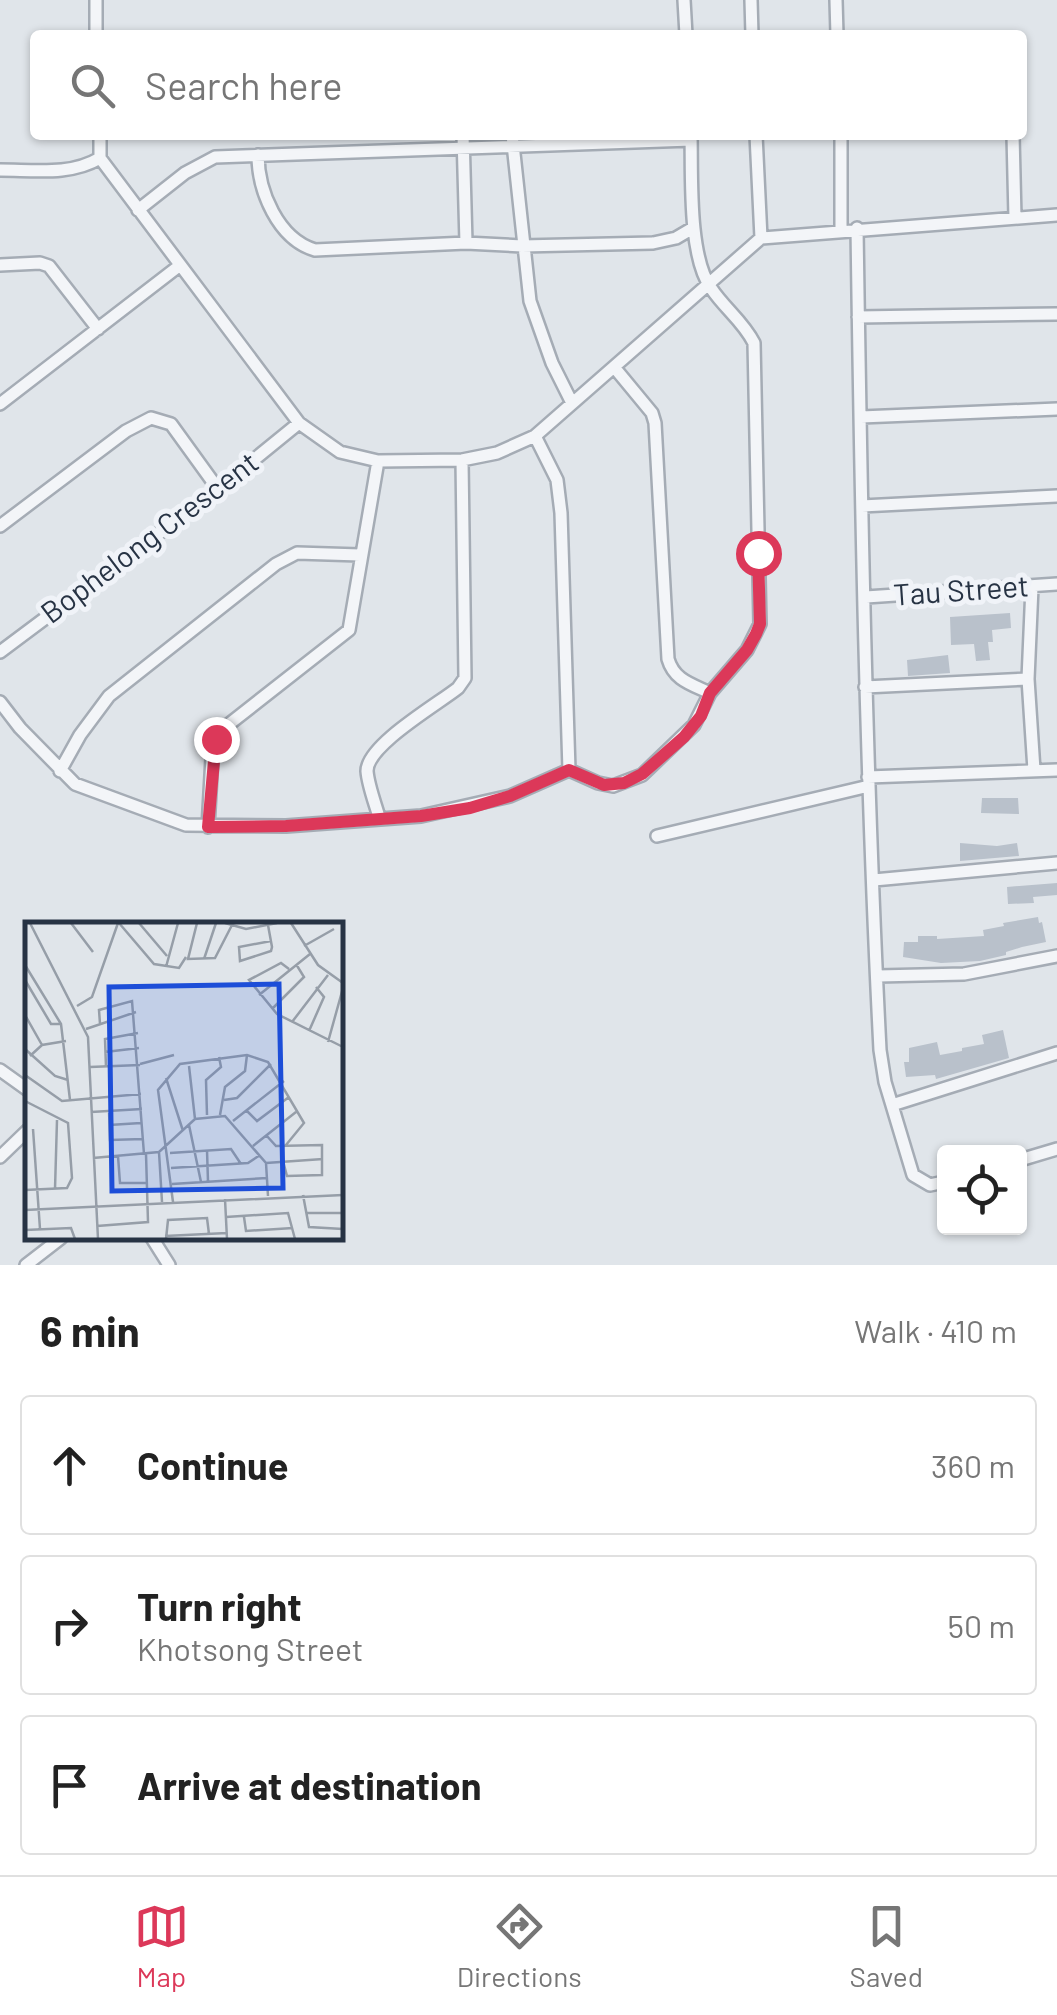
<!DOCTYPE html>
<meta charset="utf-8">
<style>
:root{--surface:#fff;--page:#f2f2f2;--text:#222;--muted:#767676;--line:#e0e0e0;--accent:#dc3859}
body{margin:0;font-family:Barlow,sans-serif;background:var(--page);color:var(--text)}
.controls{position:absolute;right:30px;bottom:30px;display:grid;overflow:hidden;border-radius:10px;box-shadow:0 2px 8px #0004}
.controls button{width:90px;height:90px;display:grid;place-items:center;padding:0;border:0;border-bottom:2px solid var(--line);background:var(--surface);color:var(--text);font:50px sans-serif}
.stop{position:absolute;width:30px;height:30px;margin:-22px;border:8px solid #dc3859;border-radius:50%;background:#fff}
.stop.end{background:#dc3859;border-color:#fff;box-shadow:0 2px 10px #0008}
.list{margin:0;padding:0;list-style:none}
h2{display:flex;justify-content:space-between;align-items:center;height:130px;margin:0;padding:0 40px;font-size:42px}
h2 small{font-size:32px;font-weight:400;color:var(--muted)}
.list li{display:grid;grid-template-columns:65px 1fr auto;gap:30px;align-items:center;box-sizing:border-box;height:140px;margin:0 20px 20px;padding:0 20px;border:2px solid var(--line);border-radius:10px}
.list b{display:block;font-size:38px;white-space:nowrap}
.list p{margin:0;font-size:32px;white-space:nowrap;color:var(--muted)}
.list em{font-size:32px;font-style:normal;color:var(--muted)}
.icon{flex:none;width:55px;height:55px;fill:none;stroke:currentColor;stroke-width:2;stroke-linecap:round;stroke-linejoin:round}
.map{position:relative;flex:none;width:1057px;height:1265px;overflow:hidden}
.search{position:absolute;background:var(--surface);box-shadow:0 2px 8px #0004;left:30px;right:30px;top:30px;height:110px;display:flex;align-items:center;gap:25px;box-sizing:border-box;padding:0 35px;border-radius:10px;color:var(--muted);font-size:38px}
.sheet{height:610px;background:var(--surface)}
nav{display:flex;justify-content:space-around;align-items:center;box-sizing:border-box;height:140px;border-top:2px solid var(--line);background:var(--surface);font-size:28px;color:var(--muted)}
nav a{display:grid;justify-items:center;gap:5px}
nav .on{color:var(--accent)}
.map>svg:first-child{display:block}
</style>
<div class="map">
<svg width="1057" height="1265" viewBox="0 0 1057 1265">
<rect width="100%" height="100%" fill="#e0e5ea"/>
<!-- building -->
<path fill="#b9c1cb" d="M 1010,613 L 1011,628 L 992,630 L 993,642 L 988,642 L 990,660 L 976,661 L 974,644 L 951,645 L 950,617 Z
M 948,655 L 950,673 L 908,676 L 907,660 Z
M 982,798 L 1018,798 L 1019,814 L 981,813 Z
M 960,843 L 997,846 L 1017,843 L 1019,856 L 960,861 Z
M 1057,883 L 1057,895 L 1033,897 L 1034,903 L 1008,904 L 1007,887 Z
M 1038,917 L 1039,923 L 1042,922 L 1046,942 L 1022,947 L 1006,952 L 1006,955 L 980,961 L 941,963 L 903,957 L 904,942 L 918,942 L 918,936 L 937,936 L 937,939 L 984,936 L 983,930 L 1004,926 L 1003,923 Z
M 1003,1030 L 1009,1058 L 936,1079 L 935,1075 L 906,1077 L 904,1062 L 909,1062 L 909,1048 L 937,1042 L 940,1055 L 962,1051 L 962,1048 L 984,1044 L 982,1035 Z"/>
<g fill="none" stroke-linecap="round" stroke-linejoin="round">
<!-- minor casing -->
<g stroke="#a5acb5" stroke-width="16">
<path id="minor" d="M 96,0 L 96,35
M 684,0 L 686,35
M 751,0 L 752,35
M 836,0 L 837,35
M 100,135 L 100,158 L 299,423 L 340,452 L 378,461 L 462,460 L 497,453 L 535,436 L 761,238 L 1057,215
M 463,135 L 466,243
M 512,135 L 530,301 L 552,363 L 572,403
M 756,135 L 761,238
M 841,135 L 841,230
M 1013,135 L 1015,218
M 258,155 C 258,191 278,239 315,250 L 466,243 L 522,246 L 653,243 L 676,238 L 693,228
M 0,170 C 34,170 70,176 100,158
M 138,210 L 185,173 L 215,157 L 691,140
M 857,228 C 861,502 866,776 880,1050 L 885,1082 L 913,1175 L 930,1185 L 944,1182
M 0,265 L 40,263 L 49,266 L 98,329
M 858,317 L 1057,314
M 614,367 L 652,413 L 655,423 L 668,659 C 674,680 691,684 710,693
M 0,404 L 179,266
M 861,417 L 1057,409
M 535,436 L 557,480 L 561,513 L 569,770
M 862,506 L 1057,496
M 0,526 L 126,431 L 151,418 L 171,424 L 218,489
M 1032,587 L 1028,679 L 1034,770
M 866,597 L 1057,584
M 0,652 L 218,489 L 299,423
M 865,687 L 1028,679
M 0,702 L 20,728 L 75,784 L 186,825 L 286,826 L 421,816 L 510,796 L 569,770
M 569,770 L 598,783 L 613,786 L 642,775 L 694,725 L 710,693 L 747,650 L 760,624 L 754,343 C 743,321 724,308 711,288 C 688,256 692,175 691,135
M 60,771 L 80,735 L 109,696 L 276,564 L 297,553 L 360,555
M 868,777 L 1057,770
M 379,817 C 375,803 368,785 367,771 C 367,745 438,704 458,688 L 465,678 L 462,460
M 208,827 L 212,758 L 219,732 L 349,630 L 378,461
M 657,836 L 869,786
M 874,880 L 1057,863
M 878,976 L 964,974 L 1057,956
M 0,1070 L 28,1090
M 892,1105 L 1057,1053
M 0,1157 L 28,1130
M 1020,1160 L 1057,1149
M 152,1238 L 169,1265
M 26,1265 L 61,1238"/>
</g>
<!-- minor -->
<use href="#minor" stroke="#f3f5f8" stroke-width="11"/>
</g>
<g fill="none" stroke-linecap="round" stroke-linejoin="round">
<!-- route -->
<path stroke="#dc3859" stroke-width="12" d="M 216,739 L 208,827 L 286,826 L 421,816 L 470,808 L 510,796 L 569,770 L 604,785 L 624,783 L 642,774 L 684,737 L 701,716 L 710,693 L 747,650 L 756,634 L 760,624 L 758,553"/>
</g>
<g text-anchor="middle" stroke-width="10" stroke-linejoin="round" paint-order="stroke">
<!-- street labels -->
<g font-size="30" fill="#273344" stroke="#f0f3f8">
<text transform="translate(150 538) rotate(-37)" y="10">Bophelong Crescent</text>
<text transform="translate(961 591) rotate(-4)" y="10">Tau Street</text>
</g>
</g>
<!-- overview -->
<g transform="translate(25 922)">
<rect width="318" height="318" fill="#e0e5ea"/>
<path fill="none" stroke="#969ea8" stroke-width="2.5" d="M 5,1 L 63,115 L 73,317M 46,1 L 68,30M 94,1 L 129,42 L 154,46 L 161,35M 114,1 L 142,34M 172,1 L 163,37 L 190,36 L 207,3M 200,1 L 221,7 L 252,1M 266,1 L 293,43 L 318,61M 243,3 L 247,25 L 246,29 L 215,39 L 214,25 L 246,19M 279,24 L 309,7M 179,37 L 191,1M 0,43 L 36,102 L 45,178M 141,45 L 153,1M 264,47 L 256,41 L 224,58 L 252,92 L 318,125M 0,58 L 26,102 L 36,102M 234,73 L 285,32M 52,84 L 67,75 L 93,1M 247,87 L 279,55 L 271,42M 0,93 L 17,123M 267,100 L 303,53M 75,102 L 74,88 L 107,79 L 119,232M 61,107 L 111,90M 284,109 L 299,75 L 291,65M 303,120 L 318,66M 0,127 L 30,154 L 43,158M 80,130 L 114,126M 5,134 L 17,123 L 41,119M 115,142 L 149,133M 164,144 L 170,197M 65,145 L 115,143M 81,145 L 80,117 L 113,111M 0,153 L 37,179 L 116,172M 141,156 L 158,209M 199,178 L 212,176 L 246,142M 0,179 L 43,201 L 47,256 L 42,266 L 0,268M 221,188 L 232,199 L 264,175M 84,189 L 85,218 L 118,217M 66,190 L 117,187M 182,193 L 181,158 L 196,145 L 194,135M 195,193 L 200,165 L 220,149 L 222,133M 208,199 L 259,159M 84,203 L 116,201M 164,203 L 176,260M 8,207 L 15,307M 241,213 L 251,224 L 297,223 L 297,253 L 262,254 L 258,239M 228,224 L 271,190M 182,228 L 183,260M 134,230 L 137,280M 145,231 L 206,227 L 216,242M 93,234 L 95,261 L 122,261M 68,236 L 134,230 L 170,197 L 200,194 L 241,241 L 243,274M 241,241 L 298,237M 146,246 L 223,241 L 235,233M 147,262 L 242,256M 30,267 L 32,198M 278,273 L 284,305 L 318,307M 200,277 L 202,317M 148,280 L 133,168 L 155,142 L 222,133 L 243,140 L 279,201 L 261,223M 0,288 L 318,273M 281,291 L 318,291M 201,295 L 263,291 L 270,317M 219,295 L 221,309 L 268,306M 72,304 L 123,300 L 121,232M 0,308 L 46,306 L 50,317M 140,314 L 202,311M 141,317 L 143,298 L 182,296 L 184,312"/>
<path fill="#1d4ed8" fill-opacity="0.15" stroke="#1d4ed8" stroke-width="5" d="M 254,62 L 258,266 L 87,269 L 84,65 Z"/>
<rect width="318" height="318" fill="none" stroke="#273344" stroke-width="5"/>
</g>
</svg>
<div class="controls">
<button><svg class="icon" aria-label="locate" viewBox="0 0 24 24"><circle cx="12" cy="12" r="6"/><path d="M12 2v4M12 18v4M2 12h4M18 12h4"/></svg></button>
</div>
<div class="stop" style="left:758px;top:553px"></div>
<div class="stop end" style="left:216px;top:739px"></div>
<div class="search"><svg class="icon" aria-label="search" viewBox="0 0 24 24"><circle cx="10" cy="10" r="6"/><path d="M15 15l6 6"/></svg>Search here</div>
</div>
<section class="sheet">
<h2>6 min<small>Walk · 410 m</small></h2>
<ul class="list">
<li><svg class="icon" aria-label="ahead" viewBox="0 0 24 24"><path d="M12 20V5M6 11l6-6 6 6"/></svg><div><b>Continue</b></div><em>360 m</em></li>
<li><svg class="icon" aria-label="right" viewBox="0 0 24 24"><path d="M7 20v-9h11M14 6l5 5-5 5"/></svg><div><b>Turn right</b><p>Khotsong Street</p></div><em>50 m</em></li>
<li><svg class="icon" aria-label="arrive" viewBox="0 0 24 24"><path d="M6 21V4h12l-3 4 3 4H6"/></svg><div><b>Arrive at destination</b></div></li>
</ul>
</section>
<nav>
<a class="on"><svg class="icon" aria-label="map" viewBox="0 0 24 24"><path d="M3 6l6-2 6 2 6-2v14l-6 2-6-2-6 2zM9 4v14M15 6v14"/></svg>Map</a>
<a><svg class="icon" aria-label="directions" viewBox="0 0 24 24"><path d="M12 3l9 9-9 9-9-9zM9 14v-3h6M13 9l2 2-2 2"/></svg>Directions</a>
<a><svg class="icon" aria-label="saved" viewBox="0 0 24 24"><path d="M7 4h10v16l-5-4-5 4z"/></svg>Saved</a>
</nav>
